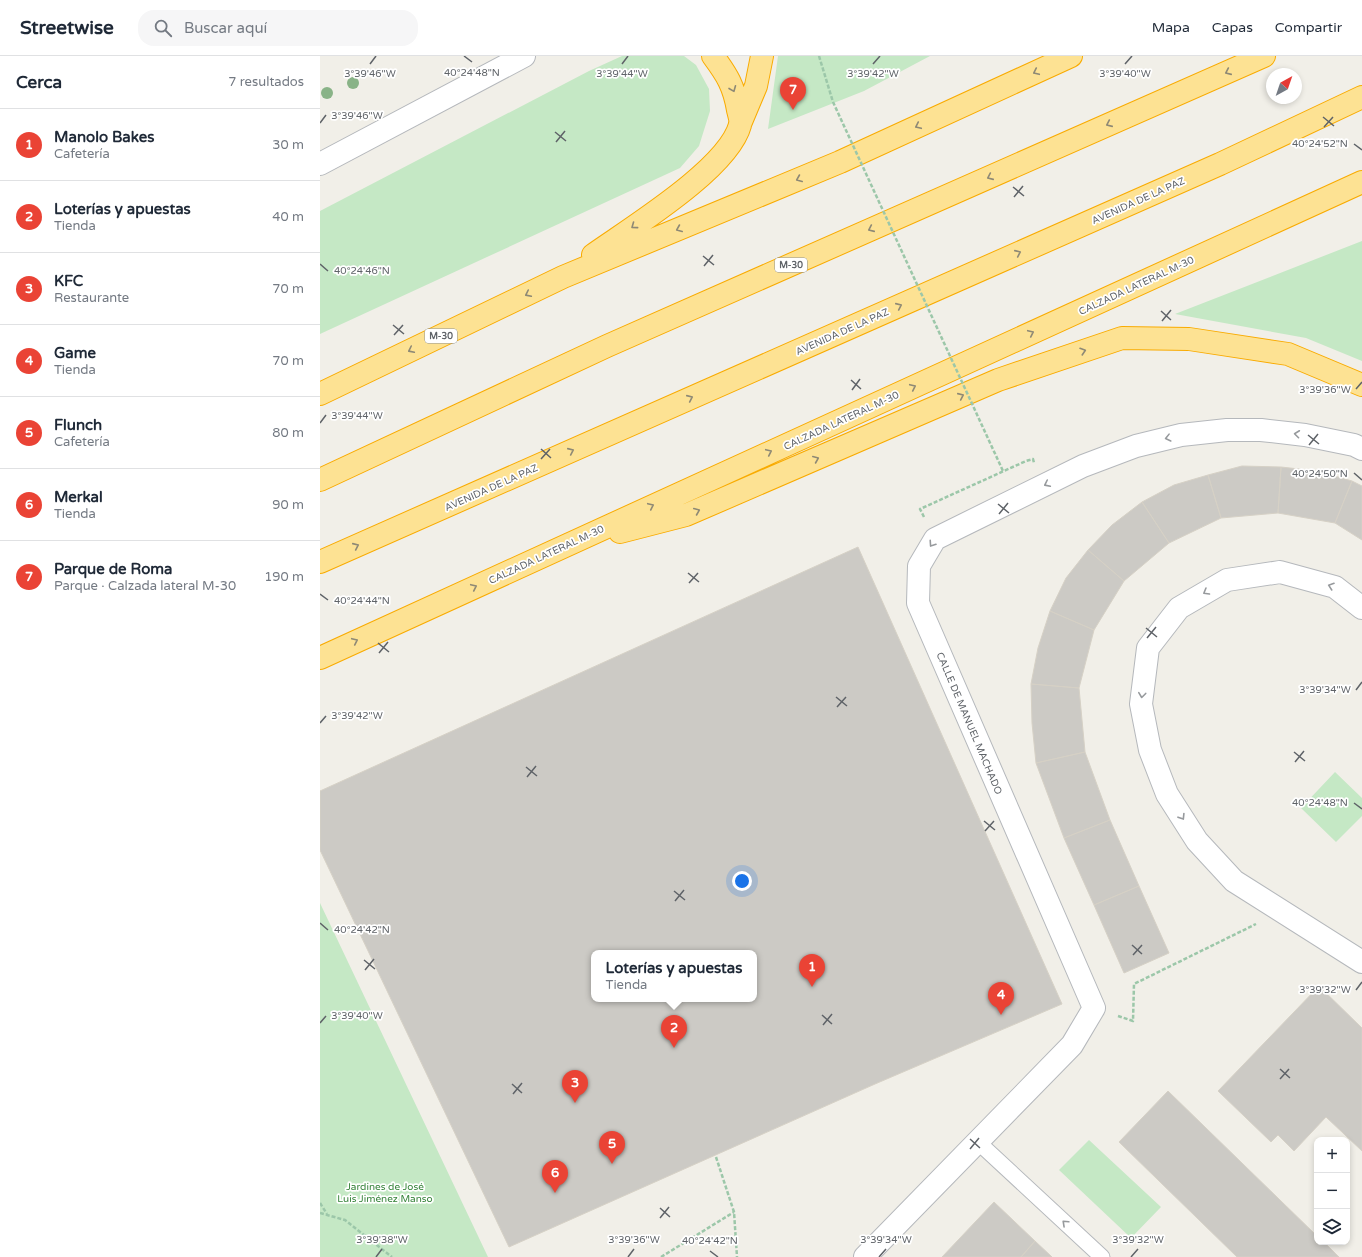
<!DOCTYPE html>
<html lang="es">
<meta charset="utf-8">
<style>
:root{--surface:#fff;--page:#f6f6f7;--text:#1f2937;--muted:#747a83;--line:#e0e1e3;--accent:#ea4335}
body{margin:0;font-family:"Varela Round",sans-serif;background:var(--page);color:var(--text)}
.controls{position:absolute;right:12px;bottom:12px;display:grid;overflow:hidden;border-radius:8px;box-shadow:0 2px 6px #0003}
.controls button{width:36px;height:36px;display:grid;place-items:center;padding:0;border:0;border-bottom:1px solid var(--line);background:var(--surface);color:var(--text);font:20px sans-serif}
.compass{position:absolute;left:946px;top:12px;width:36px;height:36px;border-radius:50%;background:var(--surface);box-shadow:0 2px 6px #0003;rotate:40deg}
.you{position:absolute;left:422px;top:825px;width:14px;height:14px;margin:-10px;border:3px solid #fff;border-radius:50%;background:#1a73e8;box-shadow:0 0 0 6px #1a73e833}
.badge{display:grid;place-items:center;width:26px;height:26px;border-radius:50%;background:var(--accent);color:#fff;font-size:13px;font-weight:700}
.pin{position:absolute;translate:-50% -33px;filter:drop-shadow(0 1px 2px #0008)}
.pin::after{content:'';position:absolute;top:21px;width:14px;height:12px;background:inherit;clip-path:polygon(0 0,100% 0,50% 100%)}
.popup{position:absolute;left:271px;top:894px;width:166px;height:52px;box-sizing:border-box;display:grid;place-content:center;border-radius:8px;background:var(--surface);filter:drop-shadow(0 1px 3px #0005);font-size:13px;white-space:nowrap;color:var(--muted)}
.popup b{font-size:15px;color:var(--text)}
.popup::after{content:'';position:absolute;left:50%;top:100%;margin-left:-8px;border:8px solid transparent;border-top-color:var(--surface)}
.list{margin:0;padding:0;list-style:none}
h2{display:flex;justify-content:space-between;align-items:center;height:52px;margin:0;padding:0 16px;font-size:17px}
h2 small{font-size:13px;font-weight:400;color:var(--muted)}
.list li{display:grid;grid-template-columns:26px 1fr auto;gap:12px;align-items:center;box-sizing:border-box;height:72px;padding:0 16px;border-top:1px solid var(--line)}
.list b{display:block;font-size:15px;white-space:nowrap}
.list p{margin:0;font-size:13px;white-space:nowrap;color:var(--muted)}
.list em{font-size:13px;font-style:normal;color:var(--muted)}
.icon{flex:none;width:22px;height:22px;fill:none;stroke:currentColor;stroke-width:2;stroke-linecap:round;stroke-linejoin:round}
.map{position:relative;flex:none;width:1042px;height:1201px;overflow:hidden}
header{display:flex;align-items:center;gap:24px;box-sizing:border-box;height:56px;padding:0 20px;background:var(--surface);border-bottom:1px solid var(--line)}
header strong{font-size:19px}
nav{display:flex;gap:22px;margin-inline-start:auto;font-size:14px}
.search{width:280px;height:36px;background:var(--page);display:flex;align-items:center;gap:10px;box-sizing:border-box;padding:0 14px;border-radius:16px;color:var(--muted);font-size:15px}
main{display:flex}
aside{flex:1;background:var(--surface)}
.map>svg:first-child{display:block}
</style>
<header>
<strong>Streetwise</strong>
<div class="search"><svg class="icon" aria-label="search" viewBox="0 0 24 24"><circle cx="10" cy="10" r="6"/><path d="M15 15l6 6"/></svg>Buscar aquí</div>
<nav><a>Mapa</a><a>Capas</a><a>Compartir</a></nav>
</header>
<main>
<aside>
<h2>Cerca<small>7 resultados</small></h2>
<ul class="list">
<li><span class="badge">1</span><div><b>Manolo Bakes</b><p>Cafetería</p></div><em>30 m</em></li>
<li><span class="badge">2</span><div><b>Loterías y apuestas</b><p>Tienda</p></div><em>40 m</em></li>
<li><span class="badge">3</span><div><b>KFC</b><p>Restaurante</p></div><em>70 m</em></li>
<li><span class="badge">4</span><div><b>Game</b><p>Tienda</p></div><em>70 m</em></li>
<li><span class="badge">5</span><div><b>Flunch</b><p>Cafetería</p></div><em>80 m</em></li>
<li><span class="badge">6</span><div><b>Merkal</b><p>Tienda</p></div><em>90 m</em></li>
<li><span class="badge">7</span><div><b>Parque de Roma</b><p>Parque · Calzada lateral M-30</p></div><em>190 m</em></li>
</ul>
</aside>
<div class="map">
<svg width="1042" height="1201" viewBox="0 0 1042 1201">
<rect width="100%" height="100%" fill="#f1efe8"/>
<!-- green -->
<path fill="#c5e8c5" d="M 302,0 L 364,0 L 376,9 L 389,33 L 390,55 L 379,90 L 360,112 L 0,278 L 0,155 L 269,15 Z
M 458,0 L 610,0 L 544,35 L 448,73 Z
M 1042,185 L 1042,305 L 986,282 L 855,258 Z
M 1015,716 L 1042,742 L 1042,760 L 1016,786 L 981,752 Z
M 0,847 L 168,1201 L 0,1201 Z
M 769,1084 L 841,1151 L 811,1182 L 739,1114 Z"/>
<!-- building -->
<path fill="#cccac5" stroke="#d6d1c6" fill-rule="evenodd" d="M 922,410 L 961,411 L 958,457 L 901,462 L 888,419 Z
M 961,411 L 997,415 L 1032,425 L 1015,467 L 958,457 Z
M 888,419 L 901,462 L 849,487 L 822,446 L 854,429 Z
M 1032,425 L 1042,430 L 1042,484 L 1015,467 Z
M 822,446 L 849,487 L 804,525 L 768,494 L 792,469 Z
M 538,491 L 742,948 L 555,1028 L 189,1191 L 0,794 L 0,735 ZM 274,897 L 434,897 L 434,943 L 274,943 Z
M 768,494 L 804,525 L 774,574 L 730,555 L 746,522 Z
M 730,555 L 774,574 L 759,632 L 711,628 L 718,592 Z
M 711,628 L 759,632 L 765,696 L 716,707 L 712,667 Z
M 765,696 L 790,764 L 744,782 L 716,707 Z
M 790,764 L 819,830 L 774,849 L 744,782 Z
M 819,830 L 849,897 L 804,917 L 774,849 Z
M 999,930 L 1042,972 L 1042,1095 L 1006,1061 L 974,1095 L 958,1079 L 951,1086 L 898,1035 Z
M 848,1035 L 997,1180 L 997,1186 L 1004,1186 L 1019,1201 L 917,1201 L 799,1086 Z
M 674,1146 L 715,1185 L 701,1201 L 622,1201 Z
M 715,1185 L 731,1200 L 732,1201 L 701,1201 Z"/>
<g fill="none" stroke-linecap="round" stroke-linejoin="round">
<!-- lane casing -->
<g stroke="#b5b8bc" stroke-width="17">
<path id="lane" d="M 658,1086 L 782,1201"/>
</g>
<!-- street casing -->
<g stroke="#b5b8bc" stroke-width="24">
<path id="street" d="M 0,108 L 204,0
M 1042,552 L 1015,531 L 960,516 L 907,524 L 859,552 L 828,592 L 821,648 L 830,694 L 847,738 L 877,785 L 914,825 L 1042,906
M 545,1201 L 752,989 L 774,952 L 598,547 L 599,510 L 615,483 L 763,410 L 816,390 L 861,379 L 907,374 L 941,374 L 985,379 L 1034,389 L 1042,393"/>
</g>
<!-- highway casing -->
<g stroke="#f9ab00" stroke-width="24">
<path id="highway" d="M 420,68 L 436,30 L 442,0
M 273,199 C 311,172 408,113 420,69 C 421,65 419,58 418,54 C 414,30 407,19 393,0
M 0,338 L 243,221 L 520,106 L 751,0
M 0,424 L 287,290 L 944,0
M 300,476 L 366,459 L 678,324 L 802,282 L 869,283 L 968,298 L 1042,329
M 0,506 L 900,108 L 1042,41
M 0,602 L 1042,126"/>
</g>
<!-- path -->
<path stroke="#9cc7a9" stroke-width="2.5" stroke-dasharray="4 2" stroke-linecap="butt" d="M 604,461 L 600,453 L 706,405 L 713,403 L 714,407
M 798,960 L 813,965 L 814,928 L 936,868
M 396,1101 L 414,1156 L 417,1201
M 0,1147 L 7,1158
M 0,1157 L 25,1164 L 72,1201
M 341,1201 L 414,1156"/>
<!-- lane -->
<use href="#lane" stroke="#fff" stroke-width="15"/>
<!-- street -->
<use href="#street" stroke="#fff" stroke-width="22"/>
<!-- highway -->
<use href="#highway" stroke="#fde293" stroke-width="22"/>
<!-- path-bridge -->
<path stroke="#9cc7a9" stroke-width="2.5" stroke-dasharray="4 2" stroke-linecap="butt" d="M 499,0 L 513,46 L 683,415"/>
</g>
<!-- trees -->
<g fill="#89b387">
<circle cx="33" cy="27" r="6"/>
<circle cx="7" cy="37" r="6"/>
</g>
<!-- one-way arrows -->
<defs><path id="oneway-chevron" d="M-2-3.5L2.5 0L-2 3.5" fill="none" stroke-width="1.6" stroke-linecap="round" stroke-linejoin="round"/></defs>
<g stroke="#8e8975">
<use href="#oneway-chevron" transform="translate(716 16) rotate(155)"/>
<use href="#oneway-chevron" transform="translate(908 16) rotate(156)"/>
<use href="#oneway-chevron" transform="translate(413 33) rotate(68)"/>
<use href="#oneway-chevron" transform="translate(789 68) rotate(156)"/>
<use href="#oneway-chevron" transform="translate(598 70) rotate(155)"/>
<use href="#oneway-chevron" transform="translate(670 121) rotate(156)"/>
<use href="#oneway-chevron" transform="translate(479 123) rotate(157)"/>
<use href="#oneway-chevron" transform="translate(314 170) rotate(144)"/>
<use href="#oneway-chevron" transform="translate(359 173) rotate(157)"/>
<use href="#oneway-chevron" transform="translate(551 173) rotate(156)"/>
<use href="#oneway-chevron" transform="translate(698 197) rotate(-24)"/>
<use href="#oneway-chevron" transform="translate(208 238) rotate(154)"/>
<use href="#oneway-chevron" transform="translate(579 250) rotate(-24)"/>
<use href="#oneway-chevron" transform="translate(711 277) rotate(-25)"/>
<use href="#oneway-chevron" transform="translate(91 294) rotate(154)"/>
<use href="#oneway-chevron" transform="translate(763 295) rotate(-18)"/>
<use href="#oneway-chevron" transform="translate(593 331) rotate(-25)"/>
<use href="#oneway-chevron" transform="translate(641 340) rotate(-24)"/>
<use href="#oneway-chevron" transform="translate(370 342) rotate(-24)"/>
<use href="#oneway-chevron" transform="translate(251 395) rotate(-24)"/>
<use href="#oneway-chevron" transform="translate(449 396) rotate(-25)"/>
<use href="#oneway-chevron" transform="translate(496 403) rotate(-23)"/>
<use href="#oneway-chevron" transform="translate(331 450) rotate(-25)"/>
<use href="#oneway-chevron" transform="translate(377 455) rotate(-23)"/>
<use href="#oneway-chevron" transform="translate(36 490) rotate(-24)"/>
<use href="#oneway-chevron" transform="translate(154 531) rotate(-25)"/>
<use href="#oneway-chevron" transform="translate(35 585) rotate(-25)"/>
</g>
<g stroke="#979a9d">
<use href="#oneway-chevron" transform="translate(977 378) rotate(-173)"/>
<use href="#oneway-chevron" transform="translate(848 382) rotate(166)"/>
<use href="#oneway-chevron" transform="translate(727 428) rotate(154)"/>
<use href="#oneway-chevron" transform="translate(612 488) rotate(124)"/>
<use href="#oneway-chevron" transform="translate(1011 530) rotate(-161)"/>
<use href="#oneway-chevron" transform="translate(886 536) rotate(150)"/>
<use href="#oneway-chevron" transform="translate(822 639) rotate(97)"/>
<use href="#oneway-chevron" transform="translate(862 761) rotate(58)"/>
<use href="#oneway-chevron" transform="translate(745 1167) rotate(-137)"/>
</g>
<!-- ticks -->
<path fill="none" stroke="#5f6368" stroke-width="1.5" d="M 144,0 L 152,6M 50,8 L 56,0M 302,8 L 308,0M 553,8 L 560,0M 805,8 L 812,0M 1003,61 L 1014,70M 0,67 L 6,59M 1004,71 L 1013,61M 235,76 L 246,85M 236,86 L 245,75M 1034,88 L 1042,94M 693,131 L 704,140M 694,141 L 703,130M 383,200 L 394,209M 0,208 L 8,215M 384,210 L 393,199M 841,255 L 851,264M 842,265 L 851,254M 73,269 L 84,278M 74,279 L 83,269M 531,324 L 541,333M 1036,333 L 1042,326M 532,334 L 540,323M 0,367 L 6,359M 988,379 L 999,388M 989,389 L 998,378M 221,393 L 231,402M 221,403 L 230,393M 1034,417 L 1042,424M 678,448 L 689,457M 679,458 L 688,447M 368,517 L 379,526M 369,527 L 378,517M 0,538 L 8,544M 826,572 L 837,581M 827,582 L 836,571M 58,587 L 69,596M 59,597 L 68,586M 1036,634 L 1042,626M 516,641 L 527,650M 517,651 L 526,641M 0,667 L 6,660M 974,696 L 985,705M 975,706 L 984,695M 206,711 L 217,720M 207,721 L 216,710M 1034,747 L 1042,753M 664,765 L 675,774M 665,775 L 674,765M 354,835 L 365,844M 355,845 L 364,834M 0,867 L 8,874M 812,889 L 822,898M 813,899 L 822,889M 44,904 L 55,913M 45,914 L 54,903M 1036,934 L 1042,926M 502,959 L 512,968M 0,967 L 6,960M 503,969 L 512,958M 960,1013 L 970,1022M 960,1023 L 969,1013M 192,1028 L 202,1037M 193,1038 L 202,1027M 650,1083 L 660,1092M 650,1093 L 659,1082M 340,1152 L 350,1161M 340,1162 L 349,1151M 390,1195 L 398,1201M 56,1201 L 62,1193M 308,1201 L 314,1193M 559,1201 L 566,1193M 811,1201 L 818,1193"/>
<g text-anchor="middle" stroke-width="3.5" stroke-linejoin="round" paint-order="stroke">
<!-- shield labels -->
<g fill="#fff" stroke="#8f9295" stroke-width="1">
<rect x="455" y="202" width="32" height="14" rx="3"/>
<rect x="105" y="273" width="32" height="14" rx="3"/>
</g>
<g font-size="9" font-weight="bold" fill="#5f6368">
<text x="471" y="212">M-30</text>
<text x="121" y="283">M-30</text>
</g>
<!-- street labels -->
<g font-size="10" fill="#5f6368" stroke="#fff">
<text transform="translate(818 144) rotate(-24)" y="4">AVENIDA DE LA PAZ</text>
<text transform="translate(816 229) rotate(-25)" y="4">CALZADA LATERAL M-30</text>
<text transform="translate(522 275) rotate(-24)" y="4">AVENIDA DE LA PAZ</text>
<text transform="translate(521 364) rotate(-25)" y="4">CALZADA LATERAL M-30</text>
<text transform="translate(171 431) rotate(-24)" y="4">AVENIDA DE LA PAZ</text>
<text transform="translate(226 498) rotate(-25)" y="4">CALZADA LATERAL M-30</text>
<text transform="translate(650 667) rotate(67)" y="4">CALLE DE MANUEL MACHADO</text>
</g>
<!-- park labels -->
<g font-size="10" fill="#348238" stroke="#fff">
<text x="65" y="1134">Jardines de José<tspan x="65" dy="12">Luis Jiménez Manso</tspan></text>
</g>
</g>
<g font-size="10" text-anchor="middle" fill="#5f6368" stroke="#fff" stroke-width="3.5" stroke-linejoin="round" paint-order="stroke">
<text x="152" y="20">40°24'48"N</text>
<text x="50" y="21">3°39'46"W</text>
<text x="302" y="21">3°39'44"W</text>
<text x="553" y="21">3°39'42"W</text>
<text x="805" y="21">3°39'40"W</text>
<text x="37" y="63">3°39'46"W</text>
<text x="1000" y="91">40°24'52"N</text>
<text x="42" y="218">40°24'46"N</text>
<text x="1005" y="337">3°39'36"W</text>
<text x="37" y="363">3°39'44"W</text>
<text x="1000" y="421">40°24'50"N</text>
<text x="42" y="548">40°24'44"N</text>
<text x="1005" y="637">3°39'34"W</text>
<text x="37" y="663">3°39'42"W</text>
<text x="1000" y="750">40°24'48"N</text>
<text x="42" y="877">40°24'42"N</text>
<text x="1005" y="937">3°39'32"W</text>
<text x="37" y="963">3°39'40"W</text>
<text x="62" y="1187">3°39'38"W</text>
<text x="314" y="1187">3°39'36"W</text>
<text x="566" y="1187">3°39'34"W</text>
<text x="818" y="1187">3°39'32"W</text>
<text x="390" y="1188">40°24'42"N</text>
</g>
</svg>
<div class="controls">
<button>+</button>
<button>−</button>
<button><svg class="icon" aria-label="layers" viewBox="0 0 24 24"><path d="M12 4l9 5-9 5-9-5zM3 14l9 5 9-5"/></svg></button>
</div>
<svg class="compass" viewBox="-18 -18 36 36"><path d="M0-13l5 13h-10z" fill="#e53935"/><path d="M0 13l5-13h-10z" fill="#747a83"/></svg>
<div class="you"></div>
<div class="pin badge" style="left:492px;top:931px">1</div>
<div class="pin badge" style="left:354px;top:992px">2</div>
<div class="popup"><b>Loterías y apuestas</b>Tienda</div>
<div class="pin badge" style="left:255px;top:1047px">3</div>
<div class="pin badge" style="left:681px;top:959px">4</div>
<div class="pin badge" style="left:292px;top:1108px">5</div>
<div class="pin badge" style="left:235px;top:1137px">6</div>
<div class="pin badge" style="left:473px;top:54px">7</div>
</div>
</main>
